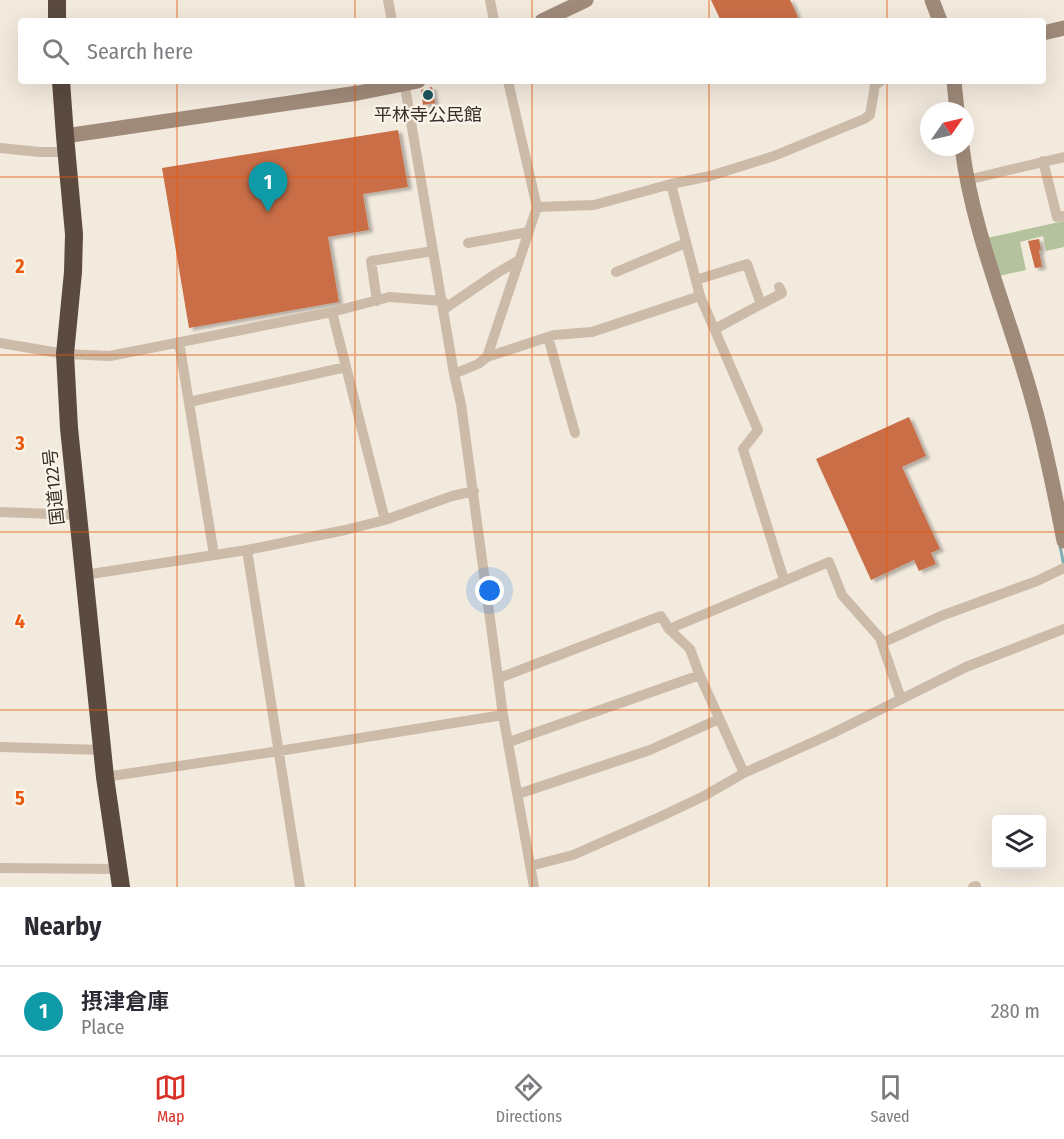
<!DOCTYPE html>
<meta charset="utf-8">
<style>
:root{--surface:#fff;--page:#f7f7f7;--text:#2b2b33;--muted:#7c7c81;--line:#e1e1e2;--accent:#d93025}
body{margin:0;font-family:"Fira Sans Condensed","Noto Sans JP",sans-serif;background:var(--page);color:var(--text)}
.controls{position:absolute;right:18px;bottom:18px;display:grid;overflow:hidden;border-radius:6px;box-shadow:0 6px 24px #0002}
.controls button{width:54px;height:54px;display:grid;place-items:center;padding:0;border:0;border-bottom:2px solid var(--line);background:var(--surface);color:var(--text);font:30px sans-serif}
.compass{position:absolute;left:920px;top:102px;width:54px;height:54px;border-radius:50%;background:var(--surface);box-shadow:0 6px 24px #0002;rotate:56deg}
.you{position:absolute;left:490px;top:591px;width:21px;height:21px;margin:-15px;border:4px solid #fff;border-radius:50%;background:#1a73e8;box-shadow:0 0 0 9px #1a73e833}
.badge{display:grid;place-items:center;width:39px;height:39px;border-radius:50%;background:var(--accent);color:#fff;font-size:20px;font-weight:700}
.pin{position:absolute;translate:-50% -50px;filter:drop-shadow(0 2px 3px #0008)}
.pin::after{content:'';position:absolute;top:32px;width:21px;height:18px;background:inherit;clip-path:polygon(0 0,100% 0,50% 100%)}
.list{margin:0;padding:0;list-style:none}
h2{display:flex;justify-content:space-between;align-items:center;height:78px;margin:0;padding:0 24px;font-size:26px}
h2 small{font-size:20px;font-weight:400;color:var(--muted)}
.list li{display:grid;grid-template-columns:39px 1fr auto;gap:18px;align-items:center;box-sizing:border-box;height:90px;padding:0 24px;border-top:2px solid var(--line)}
.list b{display:block;font-size:22px;white-space:nowrap}
.list p{margin:0;font-size:20px;white-space:nowrap;color:var(--muted)}
.list em{font-size:20px;font-style:normal;color:var(--muted)}
.icon{flex:none;width:33px;height:33px;fill:none;stroke:currentColor;stroke-width:2;stroke-linecap:round;stroke-linejoin:round}
.map{position:relative;flex:none;width:1064px;height:887px;overflow:hidden}
.search{position:absolute;background:var(--surface);box-shadow:0 6px 24px #0002;left:18px;right:18px;top:18px;height:66px;display:flex;align-items:center;gap:15px;box-sizing:border-box;padding:0 21px;border-radius:6px;color:var(--muted);font-size:22px}
.sheet{height:168px;background:var(--surface)}
nav{display:flex;justify-content:space-around;align-items:center;box-sizing:border-box;height:84px;border-top:2px solid var(--line);background:var(--surface);font-size:16px;color:var(--muted)}
nav a{display:grid;justify-items:center;gap:3px}
nav .on{color:var(--accent)}
.map>svg:first-child{display:block}
</style>
<div class="map">
<svg width="1064" height="887" viewBox="0 0 1064 887">
<defs>
<filter id="shadow"><feDropShadow dx="4" dy="2.5" stdDeviation="1.5" flood-color="#0004"/></filter>
</defs>
<rect width="100%" height="100%" fill="#f3eade"/>
<!-- green -->
<path fill="#b4c39d" d="M 1064,221 L 1064,247 L 1046,251 L 1043,236 L 1020,242 L 1026,270 L 999,276 L 987,238 Z"/>
<g fill="none" stroke-linecap="round" stroke-linejoin="round">
<!-- stream -->
<path stroke="#7cacb1" stroke-width="3" d="M 1060,546 L 1064,566"/>
</g>
<!-- building -->
<path fill="#c96e47" filter="url(#shadow)" d="M 711,0 L 790,0 L 798,17 L 789,21 L 782,21 L 780,18 L 774,21 L 721,21 Z
M 432,87 L 435,103 L 423,105 L 421,90 Z
M 398,130 L 408,187 L 363,194 L 369,230 L 328,237 L 339,302 L 189,328 L 162,168 Z
M 1039,239 L 1041,250 L 1039,250 L 1042,267 L 1035,268 L 1028,241 Z
M 909,417 L 926,456 L 902,467 L 940,549 L 931,553 L 936,564 L 919,571 L 914,560 L 871,580 L 816,459 Z"/>
<g fill="none" stroke-linecap="round" stroke-linejoin="round">
<!-- street -->
<path stroke="#ccbba9" stroke-width="10" d="M 388,0 L 392,21
M 490,0 L 494,21
M 404,81 L 454,374 L 461,404 L 503,715 L 534,887
M 0,148 L 40,152 L 66,152
M 1043,161 L 1057,217 L 1064,216
M 967,180 L 1064,157
M 671,184 L 700,296 L 758,430 L 743,449 L 784,580
M 537,207 L 594,205 L 671,184 L 710,176 L 774,156 L 864,119 L 870,115 L 875,85 L 881,81
M 468,243 L 528,232
M 616,272 L 686,243
M 696,280 L 747,264 L 761,304
M 377,301 L 371,261 L 433,251
M 444,309 L 497,273 L 519,260
M 332,312 L 385,520
M 715,329 L 782,293 L 779,287
M 548,337 L 575,433
M 179,342 L 214,555
M 0,343 L 65,354 L 110,356 L 332,312 L 389,297 L 443,301
M 487,357 L 537,207 L 508,81
M 454,374 L 478,364 L 487,357 L 548,337 L 554,335 L 592,332 L 700,296
M 189,402 L 346,367
M 0,512 L 78,515
M 247,550 L 300,887
M 84,575 L 247,550 L 345,530 L 385,520 L 452,496 L 474,491
M 669,629 L 829,562 L 842,595 L 880,638 L 901,699
M 882,643 L 941,616 L 1037,581 L 1064,568
M 499,678 L 661,616 L 669,629 L 690,649 L 700,676 L 744,773
M 509,742 L 700,675
M 0,747 L 103,750
M 105,777 L 279,751 L 503,715
M 518,794 L 650,750 L 719,719
M 530,866 L 573,855 L 662,816 L 704,796 L 744,773 L 831,734 L 966,667 L 1064,629
M 0,868 L 119,869
M 973,887 L 976,886"/>
<!-- secondary -->
<path stroke="#a08a7a" stroke-width="15" d="M 932,0 L 940,21
M 542,21 L 586,0
M 1043,33 L 1064,28
M 954,81 L 957,111
M 65,136 L 358,93 L 418,81
M 962,147 C 973,235 1010,317 1033,402 C 1046,447 1055,495 1064,541"/>
<!-- highway -->
<path stroke="#5a4a40" stroke-width="18" d="M 57,21 L 57,0
M 61,81 L 65,136 L 74,234 L 73,272 L 65,354 L 69,428 L 105,777 L 121,887"/>
</g>
<!-- grid -->
<path fill="none" stroke="#e8590c" stroke-width="1.5" stroke-opacity="0.55" d="M 177,0 L 177,21M 355,0 L 355,21M 532,0 L 532,21M 709,0 L 709,21M 887,0 L 887,21M 177,81 L 177,887M 355,81 L 355,887M 532,81 L 532,887M 709,81 L 709,887M 887,81 L 887,887M 0,177 L 1064,177M 0,355 L 1064,355M 0,532 L 1064,532M 0,710 L 1064,710"/>
<!-- markers -->
<circle fill="#1d545c" stroke="#faf4eb" stroke-width="2" cx="428" cy="95" r="6"/>
<g text-anchor="middle" stroke-width="4.5" stroke-linejoin="round" paint-order="stroke">
<!-- poi labels -->
<g font-size="18" fill="#392f29" stroke="#faf4eb">
<text x="428" y="121">平林寺公民館</text>
</g>
<!-- street labels -->
<g font-size="18" fill="#392f29" stroke="#faf4eb">
<text transform="translate(54 487) rotate(-96)" y="6">国道122号</text>
</g>
</g>
<g font-size="20" text-anchor="middle" font-weight="bold" fill="#e8590c" stroke="#faf4eb" stroke-width="4.5" stroke-linejoin="round" paint-order="stroke">
<text x="20" y="273">2</text>
<text x="20" y="450">3</text>
<text x="20" y="628">4</text>
<text x="20" y="805">5</text>
</g>
</svg>
<div class="controls">
<button><svg class="icon" aria-label="layers" viewBox="0 0 24 24"><path d="M12 4l9 5-9 5-9-5zM3 14l9 5 9-5"/></svg></button>
</div>
<svg class="compass" viewBox="-18 -18 36 36"><path d="M0-13l5 13h-10z" fill="#e53935"/><path d="M0 13l5-13h-10z" fill="#7c7c81"/></svg>
<div class="you"></div>
<div class="pin badge" style="left:268px;top:212px;background:#0f9aa8">1</div>
<div class="search"><svg class="icon" aria-label="search" viewBox="0 0 24 24"><circle cx="10" cy="10" r="6"/><path d="M15 15l6 6"/></svg>Search here</div>
</div>
<section class="sheet">
<h2>Nearby<small></small></h2>
<ul class="list">
<li><span class="badge" style="background:#0f9aa8">1</span><div><b>摂津倉庫</b><p>Place</p></div><em>280 m</em></li>
</ul>
</section>
<nav>
<a class="on"><svg class="icon" aria-label="map" viewBox="0 0 24 24"><path d="M3 6l6-2 6 2 6-2v14l-6 2-6-2-6 2zM9 4v14M15 6v14"/></svg>Map</a>
<a><svg class="icon" aria-label="directions" viewBox="0 0 24 24"><path d="M12 3l9 9-9 9-9-9zM9 14v-3h6M13 9l2 2-2 2"/></svg>Directions</a>
<a><svg class="icon" aria-label="saved" viewBox="0 0 24 24"><path d="M7 4h10v16l-5-4-5 4z"/></svg>Saved</a>
</nav>
